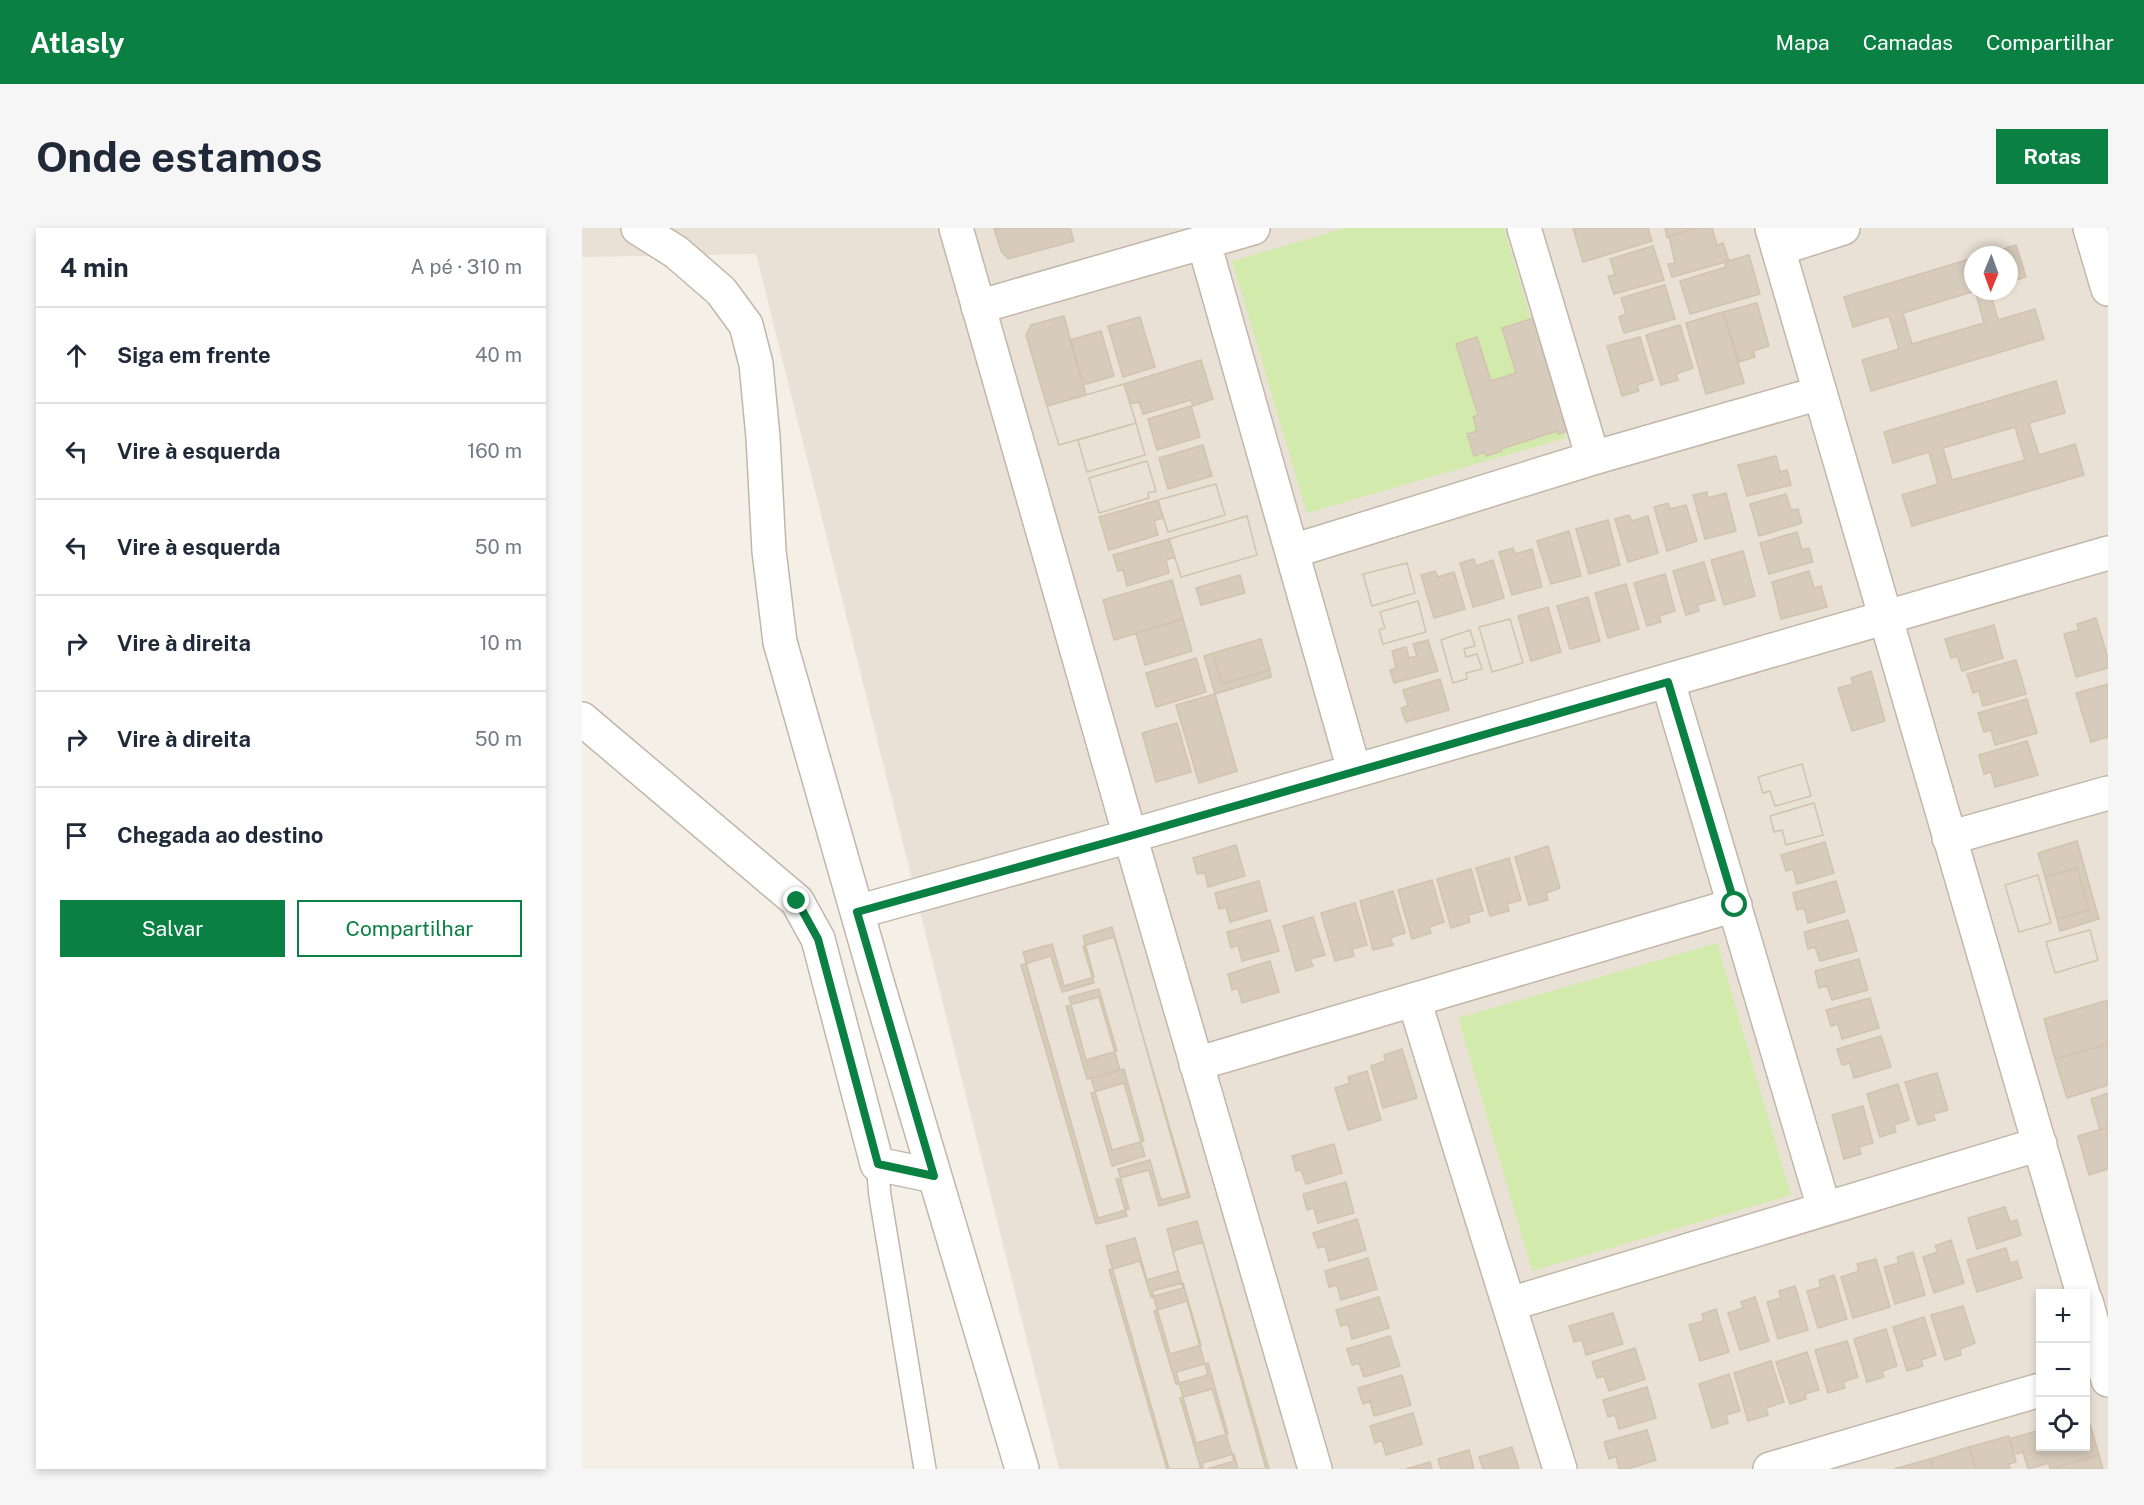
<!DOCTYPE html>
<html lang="pt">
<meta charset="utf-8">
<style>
:root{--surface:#fff;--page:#f6f6f7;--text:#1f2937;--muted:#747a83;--line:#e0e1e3;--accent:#0b8043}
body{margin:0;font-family:"Public Sans",sans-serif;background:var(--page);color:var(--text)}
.controls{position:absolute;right:18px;bottom:18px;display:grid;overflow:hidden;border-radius:0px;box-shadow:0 3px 9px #0003}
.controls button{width:54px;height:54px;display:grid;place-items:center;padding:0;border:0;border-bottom:2px solid var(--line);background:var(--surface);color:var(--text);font:30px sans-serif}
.compass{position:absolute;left:1382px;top:18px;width:54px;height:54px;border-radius:50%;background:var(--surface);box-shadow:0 3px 9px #0003;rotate:181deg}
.stop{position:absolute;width:18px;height:18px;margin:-14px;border:4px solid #0b8043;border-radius:50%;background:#fff}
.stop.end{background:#0b8043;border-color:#fff;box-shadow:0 2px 6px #0008}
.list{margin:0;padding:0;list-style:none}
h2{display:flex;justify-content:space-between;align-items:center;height:78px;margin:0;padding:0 24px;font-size:26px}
h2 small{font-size:20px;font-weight:400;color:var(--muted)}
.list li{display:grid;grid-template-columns:39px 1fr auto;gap:18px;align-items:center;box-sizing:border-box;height:96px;padding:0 24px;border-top:2px solid var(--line)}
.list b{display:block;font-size:22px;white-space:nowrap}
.list em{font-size:20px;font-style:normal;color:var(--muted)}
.actions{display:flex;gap:12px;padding:18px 24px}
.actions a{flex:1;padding:14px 0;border:2px solid var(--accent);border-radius:0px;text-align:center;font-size:21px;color:var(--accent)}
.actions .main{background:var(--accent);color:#fff}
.icon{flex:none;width:33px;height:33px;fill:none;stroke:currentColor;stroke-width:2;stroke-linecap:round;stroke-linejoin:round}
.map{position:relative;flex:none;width:1526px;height:1241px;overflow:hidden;border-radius:0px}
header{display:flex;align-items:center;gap:36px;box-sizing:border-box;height:84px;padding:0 30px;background:var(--accent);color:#fff}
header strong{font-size:28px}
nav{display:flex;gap:33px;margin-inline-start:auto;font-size:21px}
.intro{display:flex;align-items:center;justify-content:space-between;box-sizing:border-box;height:144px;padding:0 36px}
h1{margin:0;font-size:42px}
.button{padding:15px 27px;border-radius:0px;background:var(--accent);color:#fff;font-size:21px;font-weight:700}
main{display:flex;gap:36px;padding:0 36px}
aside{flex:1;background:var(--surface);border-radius:0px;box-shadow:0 3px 9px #0003}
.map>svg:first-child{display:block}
</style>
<header>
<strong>Atlasly</strong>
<nav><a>Mapa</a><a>Camadas</a><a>Compartilhar</a></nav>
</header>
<div class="intro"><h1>Onde estamos</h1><a class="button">Rotas</a></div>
<main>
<aside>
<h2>4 min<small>A pé · 310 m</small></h2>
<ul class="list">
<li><svg class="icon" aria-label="ahead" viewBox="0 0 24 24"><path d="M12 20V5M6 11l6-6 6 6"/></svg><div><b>Siga em frente</b></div><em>40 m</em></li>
<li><svg class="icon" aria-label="left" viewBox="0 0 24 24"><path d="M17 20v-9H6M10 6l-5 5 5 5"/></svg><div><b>Vire à esquerda</b></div><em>160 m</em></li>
<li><svg class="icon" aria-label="left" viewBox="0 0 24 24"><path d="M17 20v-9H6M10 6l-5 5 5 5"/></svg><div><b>Vire à esquerda</b></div><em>50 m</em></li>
<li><svg class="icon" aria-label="right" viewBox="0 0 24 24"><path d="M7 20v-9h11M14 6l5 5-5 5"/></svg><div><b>Vire à direita</b></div><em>10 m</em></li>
<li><svg class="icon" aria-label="right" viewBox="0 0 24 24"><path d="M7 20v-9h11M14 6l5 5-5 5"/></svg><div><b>Vire à direita</b></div><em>50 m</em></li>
<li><svg class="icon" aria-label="arrive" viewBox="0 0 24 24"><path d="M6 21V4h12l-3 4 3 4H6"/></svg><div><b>Chegada ao destino</b></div></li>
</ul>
<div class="actions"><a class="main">Salvar</a><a>Compartilhar</a></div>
</aside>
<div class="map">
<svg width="1526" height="1241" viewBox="0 0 1526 1241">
<rect width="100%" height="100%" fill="#f4f0e7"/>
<!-- residential -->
<path fill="#e9e1d5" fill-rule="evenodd" d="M 0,0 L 1526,0 L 1526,1241 L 477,1241 L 174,26 L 0,29 ZM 1391,27 L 1427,27 L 1427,63 L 1391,63 ZM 1458,1066 L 1504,1066 L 1504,1218 L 1458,1218 Z"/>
<!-- green -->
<path fill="#d2ebad" d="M 763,0 L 922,0 L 984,210 L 725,285 L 650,33 Z
M 1135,715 L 1209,967 L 950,1043 L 876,790 Z"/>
<!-- building -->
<path fill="#d7cbbc" stroke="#d2c2ae" stroke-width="1.5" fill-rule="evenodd" d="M 412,0 L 488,0 L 492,13 L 426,31 L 419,23 Z
M 991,0 L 1066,0 L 1070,13 L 1001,34 Z
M 1083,0 L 1115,0 L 1085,9 Z
M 1115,0 L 1130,0 L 1135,17 L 1141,15 L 1147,33 L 1090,49 L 1086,36 L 1093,35 L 1087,8 Z
M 1434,17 L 1444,49 L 1427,54 L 1427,27 L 1402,27 Z
M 1071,18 L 1082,52 L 1032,66 L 1026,48 L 1033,47 L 1028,31 Z
M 1167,27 L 1178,66 L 1108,86 L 1098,53 L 1144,39 L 1143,34 Z
M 1391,30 L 1391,63 L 1408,63 L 1416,92 L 1453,81 L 1462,111 L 1289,163 L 1280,132 L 1317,121 L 1307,88 L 1271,99 L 1262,69 ZM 1393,63 L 1402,95 L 1330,116 L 1321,85 Z
M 1083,57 L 1093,91 L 1042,105 L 1037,89 L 1044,86 L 1039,70 Z
M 1175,75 L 1187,118 L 1171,123 L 1173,129 L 1157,134 L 1141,84 Z
M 1141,84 L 1162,155 L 1124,166 L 1104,95 Z
M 482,88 L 504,167 L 465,178 L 444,107 L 449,97 Z
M 558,89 L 573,139 L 541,149 L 526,98 Z
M 955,89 L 989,202 L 976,206 L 975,203 L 919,221 L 920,223 L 904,228 L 903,224 L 892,228 L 885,206 L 895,203 L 891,189 L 896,187 L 874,116 L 895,109 L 909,153 L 934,145 L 920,100 Z
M 1098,97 L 1111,140 L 1094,146 L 1096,152 L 1079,157 L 1064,107 Z
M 519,103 L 532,148 L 501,157 L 488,112 Z
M 1058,109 L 1071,152 L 1055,157 L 1057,163 L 1040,168 L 1025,118 Z
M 619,132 L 631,171 L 611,178 L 609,172 L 561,186 L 557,174 L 548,176 L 542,156 Z
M 1474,153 L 1483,185 L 1447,195 L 1457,227 L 1493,216 L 1502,247 L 1330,298 L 1320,267 L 1356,256 L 1347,224 L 1311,235 L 1302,204 ZM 1433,199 L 1443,232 L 1370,252 L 1361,220 Z
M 542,156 L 554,195 L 477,217 L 465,178 Z
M 542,156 L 554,195 L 477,217 L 465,178 Z
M 609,178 L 618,209 L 575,222 L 566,191 Z
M 554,195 L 563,227 L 505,244 L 496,212 Z
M 554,195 L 563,227 L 505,244 L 496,212 Z
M 621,217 L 630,248 L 586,261 L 577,230 Z
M 1194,228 L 1198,244 L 1205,242 L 1209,257 L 1165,268 L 1156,237 Z
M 565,233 L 574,263 L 566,265 L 567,270 L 517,285 L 507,250 Z
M 565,233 L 574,263 L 566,265 L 567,270 L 517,285 L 507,250 Z
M 634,256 L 643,287 L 586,304 L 576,272 Z
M 634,256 L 643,287 L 586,304 L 576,272 Z
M 1125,264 L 1126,270 L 1144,265 L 1154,303 L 1123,311 L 1111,267 Z
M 1204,266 L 1209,282 L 1216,281 L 1220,295 L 1177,308 L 1168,276 Z
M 576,272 L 581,290 L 572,293 L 576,307 L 527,322 L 517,289 Z
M 1086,275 L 1088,281 L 1104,277 L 1115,313 L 1085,323 L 1072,279 Z
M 1047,287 L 1050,293 L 1066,288 L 1076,325 L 1046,334 L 1033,291 Z
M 665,288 L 675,327 L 599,349 L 587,311 Z
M 665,288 L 675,327 L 599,349 L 587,311 Z
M 1026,292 L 1038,337 L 1007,346 L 994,301 Z
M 987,303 L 999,348 L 969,356 L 955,313 Z
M 1215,304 L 1220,322 L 1227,320 L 1231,334 L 1187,346 L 1178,315 Z
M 587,311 L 593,329 L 584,332 L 587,345 L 545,358 L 541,342 L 536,343 L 531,327 Z
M 931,320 L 933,326 L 950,321 L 960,359 L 930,367 L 917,324 Z
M 1161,323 L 1173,368 L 1142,377 L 1129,332 Z
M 892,331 L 894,338 L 911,332 L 922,370 L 891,379 L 878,335 Z
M 1122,334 L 1133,372 L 1115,377 L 1117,383 L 1104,387 L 1091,343 Z
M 825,335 L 833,365 L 790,378 L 781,346 Z
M 825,335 L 833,365 L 790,378 L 781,346 Z
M 853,343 L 856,349 L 872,344 L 883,381 L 852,390 L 839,347 Z
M 1227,343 L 1232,360 L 1239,358 L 1245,379 L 1199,391 L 1190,354 Z
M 1083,346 L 1093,383 L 1077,388 L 1079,394 L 1065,398 L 1052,355 Z
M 658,347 L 663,365 L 619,377 L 614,360 Z
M 590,352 L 601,391 L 532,412 L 521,372 Z
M 1044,356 L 1057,401 L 1026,410 L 1013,365 Z
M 1006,369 L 1018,413 L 988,421 L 975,378 Z
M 836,373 L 844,404 L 801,416 L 797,402 L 803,400 L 798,384 Z
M 836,373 L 844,404 L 801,416 L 797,402 L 803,400 L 798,384 Z
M 966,379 L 979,424 L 949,433 L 936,388 Z
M 1514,390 L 1526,431 L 1526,440 L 1494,449 L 1482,406 L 1497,402 L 1495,396 Z
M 601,391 L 610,423 L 563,437 L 554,405 Z
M 928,391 L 941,435 L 910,444 L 897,399 Z
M 928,391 L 941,435 L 910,444 L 897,399 Z
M 1412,397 L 1421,430 L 1380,443 L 1375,428 L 1369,430 L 1363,411 Z
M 888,402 L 893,418 L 882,421 L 884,429 L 895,426 L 900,441 L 884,445 L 885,451 L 871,455 L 859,412 Z
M 888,402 L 893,418 L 882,421 L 884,429 L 895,426 L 900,441 L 884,445 L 885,451 L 871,455 L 859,412 Z
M 679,411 L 688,442 L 640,456 L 631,425 Z
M 846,412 L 856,443 L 812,455 L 808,442 L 814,440 L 810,423 L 824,419 L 827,430 L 835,428 L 831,416 Z
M 631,425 L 640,456 L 688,442 L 689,449 L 633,466 L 622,428 Z
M 614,430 L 624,464 L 574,479 L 564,445 Z
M 1434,432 L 1444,466 L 1401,478 L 1397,463 L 1391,465 L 1385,446 Z
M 1289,443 L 1303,493 L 1270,503 L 1256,460 L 1271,456 L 1269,450 Z
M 858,451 L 867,482 L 824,494 L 819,480 L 826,478 L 821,462 Z
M 1526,456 L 1526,509 L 1509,514 L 1494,465 Z
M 633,466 L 655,543 L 617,555 L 594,477 Z
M 1445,471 L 1455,505 L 1413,517 L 1409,502 L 1402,504 L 1396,485 Z
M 595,495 L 609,544 L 574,554 L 560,505 Z
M 1445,513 L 1456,547 L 1413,559 L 1409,544 L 1402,546 L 1397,527 Z
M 1220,536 L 1229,568 L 1193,578 L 1188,563 L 1181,565 L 1176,549 Z
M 1220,536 L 1229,568 L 1193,578 L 1188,563 L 1181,565 L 1176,549 Z
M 1232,575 L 1241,607 L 1204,617 L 1200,602 L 1192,604 L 1188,588 Z
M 1232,575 L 1241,607 L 1204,617 L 1200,602 L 1192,604 L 1188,588 Z
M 1495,613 L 1517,691 L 1478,703 L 1475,691 L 1507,682 L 1495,640 L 1463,649 L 1456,625 Z
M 1243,614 L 1252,645 L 1215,656 L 1211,641 L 1204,643 L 1199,627 Z
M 654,617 L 663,648 L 626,659 L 623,645 L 615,646 L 611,630 Z
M 966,618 L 978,660 L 964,665 L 966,672 L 947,677 L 933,629 Z
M 927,630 L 939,672 L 925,676 L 927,683 L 908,688 L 894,640 Z
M 1495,640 L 1507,682 L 1475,691 L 1463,649 Z
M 889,641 L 901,683 L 886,687 L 888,694 L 869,700 L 855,651 Z
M 1456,647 L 1469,695 L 1437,704 L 1423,657 Z
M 1456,647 L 1469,695 L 1437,704 L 1423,657 Z
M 850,652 L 862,694 L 847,699 L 849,705 L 830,711 L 816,662 Z
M 677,653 L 685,683 L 648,694 L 644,679 L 637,681 L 633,665 Z
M 1254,653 L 1263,684 L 1226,695 L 1222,680 L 1215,682 L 1211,665 Z
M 811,663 L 823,705 L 808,710 L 811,717 L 791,722 L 778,673 Z
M 773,675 L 785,717 L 770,721 L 772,728 L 753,733 L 739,685 Z
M 731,689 L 743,727 L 728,731 L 731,738 L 714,743 L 701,698 Z
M 688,692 L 697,723 L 660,733 L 656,717 L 649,720 L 645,704 Z
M 1266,692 L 1275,723 L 1238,733 L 1233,719 L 1226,721 L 1222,704 Z
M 530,699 L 605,965 L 579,972 L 568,932 L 536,941 L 547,981 L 516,990 L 441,724 L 470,716 L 482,758 L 512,749 L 501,708 ZM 517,761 L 535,823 L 504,832 L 487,769 ZM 542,841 L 562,913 L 530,922 L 509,850 Z
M 1508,702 L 1516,732 L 1473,745 L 1464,714 Z
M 1508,702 L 1516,732 L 1473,745 L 1464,714 Z
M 532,709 L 608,969 L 577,978 L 567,942 L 534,951 L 545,988 L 514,996 L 439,737 L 469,728 L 480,764 L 512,755 L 501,718 ZM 517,769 L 538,842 L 505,851 L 484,778 ZM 542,855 L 563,928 L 530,938 L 509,865 Z
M 1277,731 L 1286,762 L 1250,772 L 1245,758 L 1237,760 L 1233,743 Z
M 688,733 L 697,764 L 660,775 L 656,760 L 650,762 L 646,746 Z
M 1288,770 L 1297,800 L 1260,811 L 1256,796 L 1249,798 L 1244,782 Z
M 1526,772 L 1526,816 L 1473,831 L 1462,791 Z
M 1299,808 L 1309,839 L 1272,850 L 1268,835 L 1260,837 L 1255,821 Z
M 1526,816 L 1526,857 L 1485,870 L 1473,831 Z
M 820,821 L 835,870 L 801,880 L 789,838 L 803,833 L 802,827 Z
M 785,843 L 799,892 L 766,902 L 753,860 L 768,855 L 766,849 Z
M 1355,845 L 1366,882 L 1351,886 L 1353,892 L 1336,897 L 1323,854 Z
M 1316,856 L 1327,892 L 1312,897 L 1314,904 L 1298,909 L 1285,866 Z
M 1526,865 L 1526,899 L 1518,902 L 1509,871 Z
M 1281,878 L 1291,915 L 1277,919 L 1279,926 L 1262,931 L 1250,887 Z
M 1526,899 L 1526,941 L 1507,947 L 1496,908 Z
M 752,916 L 760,945 L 724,956 L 719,942 L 714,943 L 710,928 Z
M 764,954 L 772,985 L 736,995 L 732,980 L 725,982 L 721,966 Z
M 1423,979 L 1428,994 L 1435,992 L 1439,1007 L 1395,1021 L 1386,990 Z
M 775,991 L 784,1022 L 747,1033 L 743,1018 L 736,1020 L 731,1005 Z
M 615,993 L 684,1241 L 656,1241 L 652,1226 L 620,1235 L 622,1241 L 587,1241 L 524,1018 L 553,1010 L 565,1052 L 596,1043 L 585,1001 ZM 601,1055 L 619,1117 L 588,1126 L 570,1063 ZM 626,1135 L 646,1206 L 614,1215 L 594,1144 Z
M 1369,1012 L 1382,1055 L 1352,1065 L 1341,1029 L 1356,1024 L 1353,1018 Z
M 621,1014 L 687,1241 L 625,1241 L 652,1233 L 630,1161 L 598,1170 L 619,1241 L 585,1241 L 527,1042 L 558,1033 L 569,1069 L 601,1060 L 591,1023 ZM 605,1073 L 626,1147 L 594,1156 L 572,1083 Z
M 1424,1020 L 1428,1035 L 1435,1033 L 1440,1050 L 1395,1064 L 1385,1032 Z
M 1331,1024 L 1343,1067 L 1313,1076 L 1302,1039 L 1317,1035 L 1315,1029 Z
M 786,1030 L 795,1061 L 759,1072 L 755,1057 L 747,1059 L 743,1043 Z
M 1294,1031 L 1308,1079 L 1271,1090 L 1259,1049 L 1277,1043 L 1275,1036 Z
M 1252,1047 L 1265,1091 L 1236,1100 L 1225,1063 L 1239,1059 L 1237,1052 Z
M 1213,1058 L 1226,1102 L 1196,1111 L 1185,1074 L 1199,1070 L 1197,1063 Z
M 797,1069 L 807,1100 L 770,1111 L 766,1096 L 759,1098 L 754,1082 Z
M 1173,1069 L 1187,1113 L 1158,1122 L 1146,1085 L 1161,1080 L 1159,1074 Z
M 1381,1078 L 1393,1115 L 1378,1121 L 1379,1127 L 1363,1132 L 1349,1087 Z
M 1134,1081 L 1147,1124 L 1118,1133 L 1107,1097 L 1122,1093 L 1120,1086 Z
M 1031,1085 L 1041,1116 L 1004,1127 L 1000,1112 L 992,1114 L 987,1098 Z
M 1342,1089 L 1354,1127 L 1339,1132 L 1341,1138 L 1325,1143 L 1311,1099 Z
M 1304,1101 L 1315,1138 L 1300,1143 L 1302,1149 L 1285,1154 L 1272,1111 Z
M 808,1108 L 818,1138 L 782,1149 L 777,1135 L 770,1137 L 765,1121 Z
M 1265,1113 L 1276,1149 L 1261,1154 L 1263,1160 L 1246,1165 L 1233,1122 Z
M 1053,1120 L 1063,1151 L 1027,1163 L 1022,1148 L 1015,1150 L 1010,1134 Z
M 1225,1124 L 1237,1162 L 1223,1166 L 1224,1171 L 1208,1176 L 1194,1134 Z
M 1189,1133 L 1202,1174 L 1184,1180 L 1186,1187 L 1166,1193 L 1152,1145 Z
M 1147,1146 L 1158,1183 L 1144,1187 L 1146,1195 L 1130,1200 L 1117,1156 Z
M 820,1147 L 829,1177 L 792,1188 L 788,1173 L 781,1176 L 776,1160 Z
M 1065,1159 L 1074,1190 L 1037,1201 L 1033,1187 L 1026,1189 L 1021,1172 Z
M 831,1185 L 840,1216 L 804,1227 L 800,1212 L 793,1215 L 788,1198 Z
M 1504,1193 L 1508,1196 L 1517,1227 L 1468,1241 L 1467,1235 L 1446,1241 L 1441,1224 L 1432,1226 L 1427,1211 L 1458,1202 L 1458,1218 L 1504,1218 Z
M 1065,1202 L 1074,1232 L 1046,1241 L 1037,1241 L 1034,1228 L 1027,1231 L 1022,1214 Z
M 1427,1208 L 1434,1234 L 1427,1236 L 1428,1241 L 1394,1241 L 1387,1219 Z
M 930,1219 L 937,1241 L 901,1241 L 897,1229 Z
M 1387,1219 L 1394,1241 L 1351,1241 L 1348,1231 Z
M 887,1222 L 892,1241 L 859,1241 L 856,1231 Z
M 1517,1227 L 1521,1241 L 1468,1241 Z
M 1348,1231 L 1351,1241 L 1312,1241 Z
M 848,1234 L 850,1241 L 824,1241 Z"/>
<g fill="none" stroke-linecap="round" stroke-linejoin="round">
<!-- service casing -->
<g stroke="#c1b7a9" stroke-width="24">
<path id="service" d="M 295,936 L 298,968 L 343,1241"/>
</g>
<!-- minor casing -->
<g stroke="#c1b7a9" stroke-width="36">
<path id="minor" d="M 56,0 L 94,24 L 139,63 L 164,97 L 174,136 L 181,209 L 187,323 L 198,414 L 293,747 L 440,1241
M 374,0 L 548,608 L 733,1241
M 942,0 L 1011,230
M 1190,0 L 1501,1066
M 1508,0 L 1526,61
M 622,15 L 772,542
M 1196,21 L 1261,0
M 396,79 L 671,0
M 711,323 L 1011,230 L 1238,165
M 1086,454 L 1242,980
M 0,491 L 215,673 L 236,711 L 295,936 L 352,948
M 1367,610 L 1526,565
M 275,684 L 548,608 L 1526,325
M 832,772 L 978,1241
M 614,836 L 1153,677
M 1504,1073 L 1526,1152
M 928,1076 L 1458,916
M 1188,1241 L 1458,1162"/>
</g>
<!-- service -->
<use href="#service" stroke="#fff" stroke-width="21"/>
<!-- minor -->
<use href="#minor" stroke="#fff" stroke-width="33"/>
</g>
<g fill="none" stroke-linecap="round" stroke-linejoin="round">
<!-- route -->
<path stroke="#0b8043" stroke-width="8" d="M 215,673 L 236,711 L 296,936 L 352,948 L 275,684 L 548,608 L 1086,454 L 1153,677"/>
</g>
</svg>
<div class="controls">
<button>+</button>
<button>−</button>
<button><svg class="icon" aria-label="locate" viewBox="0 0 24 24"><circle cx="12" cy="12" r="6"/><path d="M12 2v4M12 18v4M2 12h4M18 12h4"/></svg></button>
</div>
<svg class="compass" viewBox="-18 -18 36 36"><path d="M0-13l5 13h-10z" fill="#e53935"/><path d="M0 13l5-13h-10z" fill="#747a83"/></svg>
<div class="stop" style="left:1153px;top:677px"></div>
<div class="stop end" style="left:215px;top:673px"></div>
</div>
</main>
